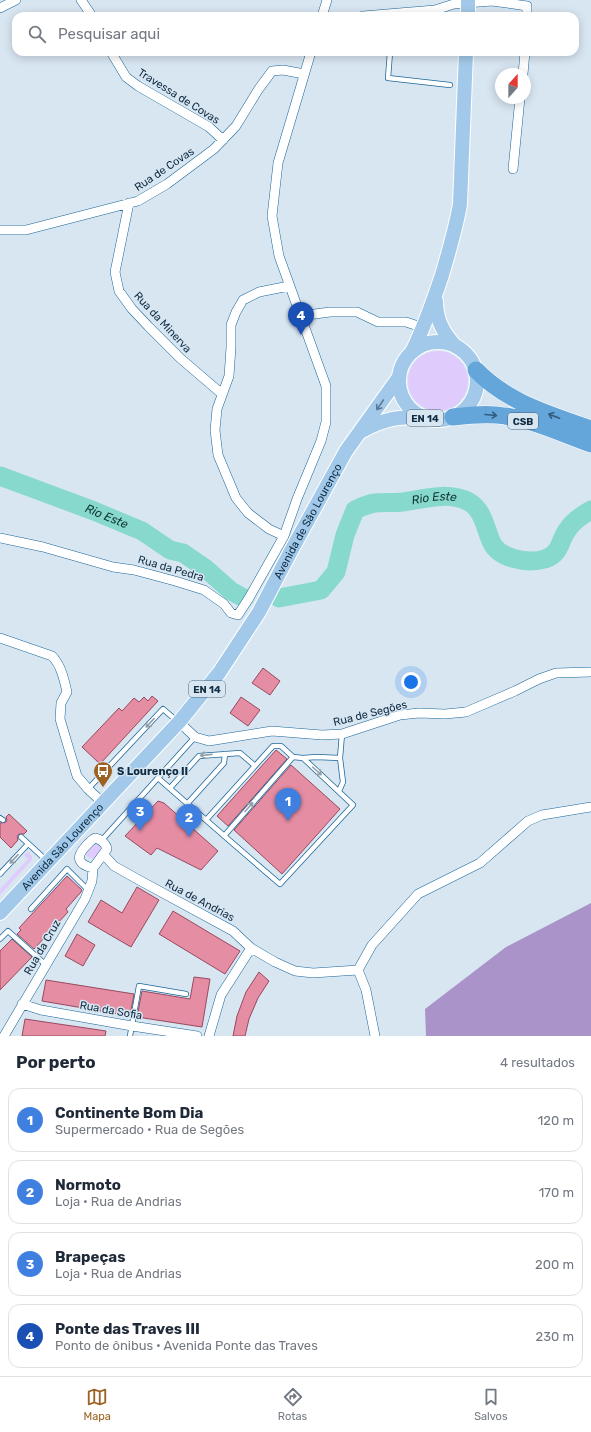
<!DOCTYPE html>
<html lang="pt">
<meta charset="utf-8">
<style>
:root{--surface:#fff;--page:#f6f6f7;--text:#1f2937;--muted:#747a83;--line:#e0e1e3;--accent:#9c6222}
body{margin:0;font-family:Rubik,sans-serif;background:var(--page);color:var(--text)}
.compass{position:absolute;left:495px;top:68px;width:36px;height:36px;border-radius:50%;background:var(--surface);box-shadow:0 2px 10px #0003;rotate:21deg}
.you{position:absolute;left:411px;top:682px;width:14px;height:14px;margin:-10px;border:3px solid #fff;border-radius:50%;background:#1a73e8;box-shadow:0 0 0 6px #1a73e833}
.badge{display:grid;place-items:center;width:26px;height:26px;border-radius:50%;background:var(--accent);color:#fff;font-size:13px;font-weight:700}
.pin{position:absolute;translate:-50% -33px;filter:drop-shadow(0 1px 2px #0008)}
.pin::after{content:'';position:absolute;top:21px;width:14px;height:12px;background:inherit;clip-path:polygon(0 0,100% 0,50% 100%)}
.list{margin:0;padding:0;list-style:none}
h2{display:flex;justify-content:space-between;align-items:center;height:52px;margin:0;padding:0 16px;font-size:17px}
h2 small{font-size:13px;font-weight:400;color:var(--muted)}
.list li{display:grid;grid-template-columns:26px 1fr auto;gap:12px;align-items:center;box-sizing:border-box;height:64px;margin:0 8px 8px;padding:0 8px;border:1px solid var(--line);border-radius:12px}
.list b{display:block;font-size:15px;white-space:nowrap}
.list p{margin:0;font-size:13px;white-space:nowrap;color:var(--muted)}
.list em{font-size:13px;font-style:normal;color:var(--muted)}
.icon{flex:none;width:22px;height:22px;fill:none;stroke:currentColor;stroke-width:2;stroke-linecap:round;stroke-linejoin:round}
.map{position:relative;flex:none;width:591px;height:1036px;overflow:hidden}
.search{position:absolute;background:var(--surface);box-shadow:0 2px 10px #0003;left:12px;right:12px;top:12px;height:44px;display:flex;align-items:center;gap:10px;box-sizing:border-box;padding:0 14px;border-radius:12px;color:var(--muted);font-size:15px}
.sheet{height:340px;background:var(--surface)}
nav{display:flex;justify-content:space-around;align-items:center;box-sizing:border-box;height:56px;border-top:1px solid var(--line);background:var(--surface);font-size:11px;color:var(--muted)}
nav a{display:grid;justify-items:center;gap:2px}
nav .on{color:var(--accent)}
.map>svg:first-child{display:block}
</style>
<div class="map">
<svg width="591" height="1036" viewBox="0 0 591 1036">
<rect width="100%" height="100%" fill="#d8e6f2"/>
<!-- green -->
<path fill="#e0cbfd" d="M408 381a30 30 0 1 1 60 0a30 30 0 1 1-60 0Z
M 96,843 L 101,844 L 104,848 L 95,859 L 88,857 L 86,854 L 92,846 Z
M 29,852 L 32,857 L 32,860 L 0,895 L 0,889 L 28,859 L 24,855 L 26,853 Z"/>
<!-- forest -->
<path fill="#aa93c9" d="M 591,903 L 591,1036 L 426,1036 L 425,1009 L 506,947 Z"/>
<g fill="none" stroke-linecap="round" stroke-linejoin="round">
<!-- river -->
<g stroke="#88d9cd" stroke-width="19">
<path id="s1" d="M 0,476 L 94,511 L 142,531 L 170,550 L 183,553 L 205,568 L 231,591 L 244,598"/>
<path id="s2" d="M 279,598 L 321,590 L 336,572 L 345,535 L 355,510 C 361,507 368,504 375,503 C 384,502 394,503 403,502 C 424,499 448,491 469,502 C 483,510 485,527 491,541 C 498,559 528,564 545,559 C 562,553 559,540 568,529 C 574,520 582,515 591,510"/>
</g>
</g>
<!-- building -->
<path fill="#e58da3" stroke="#98495f" d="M 263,668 L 280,681 L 270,695 L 252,683 Z
M 152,696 L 158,701 L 100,764 L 82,747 L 119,708 L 122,711 L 134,698 L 139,702 L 144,697 L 148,701 Z
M 241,697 L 260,710 L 248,726 L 230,713 Z
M 276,750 L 287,759 L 228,826 L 217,816 Z
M 291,765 L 340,809 L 282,874 L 234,830 Z
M 158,801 L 164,803 L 218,851 L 201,870 L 157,848 L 151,855 L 125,836 Z
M 9,814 L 27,831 L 24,834 L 19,834 L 17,837 L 18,840 L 11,848 L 0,837 L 0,823 L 6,822 L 7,820 L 6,817 Z
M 67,876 L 82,890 L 81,892 L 66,909 L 68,912 L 34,949 L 17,934 L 21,930 L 19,928 Z
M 137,887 L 159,900 L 131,947 L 88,922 L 101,900 L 122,913 Z
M 173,911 L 240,951 L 225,974 L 159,934 Z
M 77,934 L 95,945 L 83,966 L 65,956 Z
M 12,939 L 32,957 L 0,990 L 0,951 Z
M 259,972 L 269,981 L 258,998 L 249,1019 L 245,1036 L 233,1036 L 237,1016 L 246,992 Z
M 194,977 L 210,979 L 202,1027 L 137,1017 L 142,991 L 190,999 Z
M 46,980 L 134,994 L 130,1016 L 42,1001 Z
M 25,1019 L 106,1031 L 105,1036 L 22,1036 Z"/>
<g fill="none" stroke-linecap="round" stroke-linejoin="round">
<!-- lane casing -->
<g stroke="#196598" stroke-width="6">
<path id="lane" d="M 390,52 L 388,78 L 450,85
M 303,758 L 316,757 L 340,758
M 158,778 C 199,814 239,849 280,884 L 353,805 L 303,758 L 293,757 L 281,746 L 273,746 L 206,820
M 170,788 L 199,756 L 240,753 L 254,765
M 88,789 L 163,709 L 177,721
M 339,791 L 343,782 L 340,758 L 342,734
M 187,804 L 224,763 L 225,754
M 0,818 L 3,820
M 224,836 L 293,757
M 21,837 L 46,860
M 101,841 L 195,737
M 0,874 L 28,844
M 31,909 L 67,869 L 88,890
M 0,939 L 8,931 L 46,965
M 130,1036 L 139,986 L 186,994"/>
</g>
<!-- street casing -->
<g stroke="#196598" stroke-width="10">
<path id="street" d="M 81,0 L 92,16
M 0,8 L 16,0
M 322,16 L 327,0
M 363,16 L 435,10 L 454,4 L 492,1 L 527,6 L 527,16
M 111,52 L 126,77 L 138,86 L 209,127 L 223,140
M 523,74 L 525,52
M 513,169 L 520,98
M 129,203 L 115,272 L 119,291 L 132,309 L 148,326 L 180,358 L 222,394
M 0,230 L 26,230 L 138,201 L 167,184 L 214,149 L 236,126 L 258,90 L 272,71 L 283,70 L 304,74
M 300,316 L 330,312 L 357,312 L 378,322 L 406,322 L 424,328
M 284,536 L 269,529 L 248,513 L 236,498 L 218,455 L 215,430 L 217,409 L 229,376 L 231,347 L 231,325 L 236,312 L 243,300 L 259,292 L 289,286
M 0,538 L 43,547 L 113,567 L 134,570 L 175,581 L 204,590 L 224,604 L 231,613 L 238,615 L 249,598 L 284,536 L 297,499 L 321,441 L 326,422 L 326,386 L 279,256 L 272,216 L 278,163 L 311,52
M 0,638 L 52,656 C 61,665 64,679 67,692 L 61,703 L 60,719 L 77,776 L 88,789 L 103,803
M 179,722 L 195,737 L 209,741 L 272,731 L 322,735 L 342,734 L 400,715 L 419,713 L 445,714 L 466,712 L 515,691 L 539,679 L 556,673 L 591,672
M 95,838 C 101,839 106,844 107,849 L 93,868 C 79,865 75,858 85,847 C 88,844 91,840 95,838 Z
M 104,855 L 114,866 L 139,880 L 233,931 L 251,948 L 275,962 L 295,971 L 313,973 L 358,970
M 358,970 L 372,945 L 418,894 L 480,863 L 528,821 L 542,815 L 591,807
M 358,970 L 366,990 L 375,1036
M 22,1004 L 41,1010 L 132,1026 L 197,1036
M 4,1036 L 85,899 L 92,881 L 93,868
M 209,1036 L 221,995 L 251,948"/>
</g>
<!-- primary casing -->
<g stroke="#fff" stroke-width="16">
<g id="primary">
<path d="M 468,16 L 468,0"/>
<path d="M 436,301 C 436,320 443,332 455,346"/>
<circle cx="438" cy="381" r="39"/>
<path d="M 412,352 C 424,327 433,302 442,275 C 449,251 456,228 460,204 L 466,52"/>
<path d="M 362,431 C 385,418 398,417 424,417"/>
<path id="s3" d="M 0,913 L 179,722 L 219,673 L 259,612 L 291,551 L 346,451 L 399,377"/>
</g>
</g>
<!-- highway casing -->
<g stroke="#fff" stroke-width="18">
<path id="highway" d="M 476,370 C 508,403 549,414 591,429
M 453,417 C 470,415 488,413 505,416 C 533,420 565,435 591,444"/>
</g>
<!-- lane -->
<use href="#lane" stroke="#fff" stroke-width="4.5"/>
<!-- street -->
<use href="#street" stroke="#fff" stroke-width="9"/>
<!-- primary -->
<use href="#primary" stroke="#a2c9e9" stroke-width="14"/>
<!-- highway -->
<use href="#highway" stroke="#64a5da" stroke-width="17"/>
</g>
<!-- one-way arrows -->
<defs><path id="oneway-shaft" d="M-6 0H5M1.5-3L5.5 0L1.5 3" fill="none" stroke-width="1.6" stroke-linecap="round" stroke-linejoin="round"/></defs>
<use stroke="#587a96" href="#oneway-shaft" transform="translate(380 405) rotate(124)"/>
<g stroke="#315c7f">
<use href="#oneway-shaft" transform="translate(491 415) rotate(5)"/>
<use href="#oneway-shaft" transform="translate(554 416) rotate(-159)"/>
</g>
<g stroke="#93a0aa">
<use href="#oneway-shaft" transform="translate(150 723) rotate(133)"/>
<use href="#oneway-shaft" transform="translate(206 755) rotate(174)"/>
<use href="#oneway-shaft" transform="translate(317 771) rotate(42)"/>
<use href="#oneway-shaft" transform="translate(249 807) rotate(-49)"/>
<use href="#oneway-shaft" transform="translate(14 859) rotate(133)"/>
</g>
<!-- icons -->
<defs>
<g id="bus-pin" transform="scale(1)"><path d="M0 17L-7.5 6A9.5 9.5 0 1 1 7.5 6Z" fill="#9c6222" stroke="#d8e6f2"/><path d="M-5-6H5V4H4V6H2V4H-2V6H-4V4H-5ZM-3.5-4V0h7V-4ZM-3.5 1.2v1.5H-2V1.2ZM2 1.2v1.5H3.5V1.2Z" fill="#fff"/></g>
</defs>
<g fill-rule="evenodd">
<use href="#bus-pin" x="103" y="771"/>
</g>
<g text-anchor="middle" stroke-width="3" stroke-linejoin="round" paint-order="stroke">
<!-- shield labels -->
<g fill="#d8e6f2" stroke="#4b6478" stroke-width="1">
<rect x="407" y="410" width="36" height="16" rx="3"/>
<rect x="508" y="413" width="30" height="16" rx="3"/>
<rect x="189" y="681" width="36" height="16" rx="3"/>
</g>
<g font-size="10" font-weight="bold" fill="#0f2c43">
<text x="425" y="422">EN 14</text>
<text x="523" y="425">CSB</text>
<text x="207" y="693">EN 14</text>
</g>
<!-- street labels -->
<g font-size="11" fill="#0f2c43" stroke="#d8e6f2">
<text transform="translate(179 96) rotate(32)" y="4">Travessa de Covas</text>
<text transform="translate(164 169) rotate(-34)" y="4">Rua de Covas</text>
<text transform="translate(163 322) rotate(47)" y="4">Rua da Minerva</text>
<text dy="4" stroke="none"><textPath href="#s3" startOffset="501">Avenida de São Lourenço</textPath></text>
<text transform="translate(171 568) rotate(16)" y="4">Rua da Pedra</text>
<text transform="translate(370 713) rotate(-14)" y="4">Rua de Segões</text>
<text dy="4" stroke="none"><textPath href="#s3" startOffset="91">Avenida São Lourenço</textPath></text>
<text transform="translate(200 900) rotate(28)" y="4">Rua de Andrias</text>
<text transform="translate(42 947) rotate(-60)" y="4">Rua da Cruz</text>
<text transform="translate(111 1010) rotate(10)" y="4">Rua da Sofia</text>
</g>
<!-- poi labels -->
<g font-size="11" font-weight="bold" fill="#0f2c43" stroke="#d8e6f2" text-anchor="start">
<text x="117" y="775">S Lourenço II</text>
</g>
<!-- water labels -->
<g font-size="12" font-style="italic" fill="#0f3632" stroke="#d8e6f2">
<text dy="4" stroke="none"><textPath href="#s2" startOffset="212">Rio Este</textPath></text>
<text dy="4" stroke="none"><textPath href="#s1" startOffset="114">Rio Este</textPath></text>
</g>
</g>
</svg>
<svg class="compass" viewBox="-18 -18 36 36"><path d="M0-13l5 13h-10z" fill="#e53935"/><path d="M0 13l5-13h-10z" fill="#747a83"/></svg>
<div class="you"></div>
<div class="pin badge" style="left:288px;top:821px;background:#3f7fe0">1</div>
<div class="pin badge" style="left:189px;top:837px;background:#3f7fe0">2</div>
<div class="pin badge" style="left:140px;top:831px;background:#3f7fe0">3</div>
<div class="pin badge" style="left:301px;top:335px;background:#1a4fb4">4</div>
<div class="search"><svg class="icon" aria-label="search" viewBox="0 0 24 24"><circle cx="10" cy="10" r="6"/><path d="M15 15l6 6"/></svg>Pesquisar aqui</div>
</div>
<section class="sheet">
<h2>Por perto<small>4 resultados</small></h2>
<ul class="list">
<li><span class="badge" style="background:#3f7fe0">1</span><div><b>Continente Bom Dia</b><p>Supermercado · Rua de Segões</p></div><em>120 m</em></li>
<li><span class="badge" style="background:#3f7fe0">2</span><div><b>Normoto</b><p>Loja · Rua de Andrias</p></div><em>170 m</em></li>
<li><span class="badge" style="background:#3f7fe0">3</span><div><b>Brapeças</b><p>Loja · Rua de Andrias</p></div><em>200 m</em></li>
<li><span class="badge" style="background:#1a4fb4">4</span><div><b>Ponte das Traves III</b><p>Ponto de ônibus · Avenida Ponte das Traves</p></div><em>230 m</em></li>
</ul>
</section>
<nav>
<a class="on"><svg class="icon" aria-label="map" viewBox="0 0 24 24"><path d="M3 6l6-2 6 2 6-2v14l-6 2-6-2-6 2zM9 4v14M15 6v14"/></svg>Mapa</a>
<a><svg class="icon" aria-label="directions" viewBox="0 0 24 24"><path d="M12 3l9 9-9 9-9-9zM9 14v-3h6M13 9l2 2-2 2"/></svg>Rotas</a>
<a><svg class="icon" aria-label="saved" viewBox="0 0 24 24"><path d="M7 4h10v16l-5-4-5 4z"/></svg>Salvos</a>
</nav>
